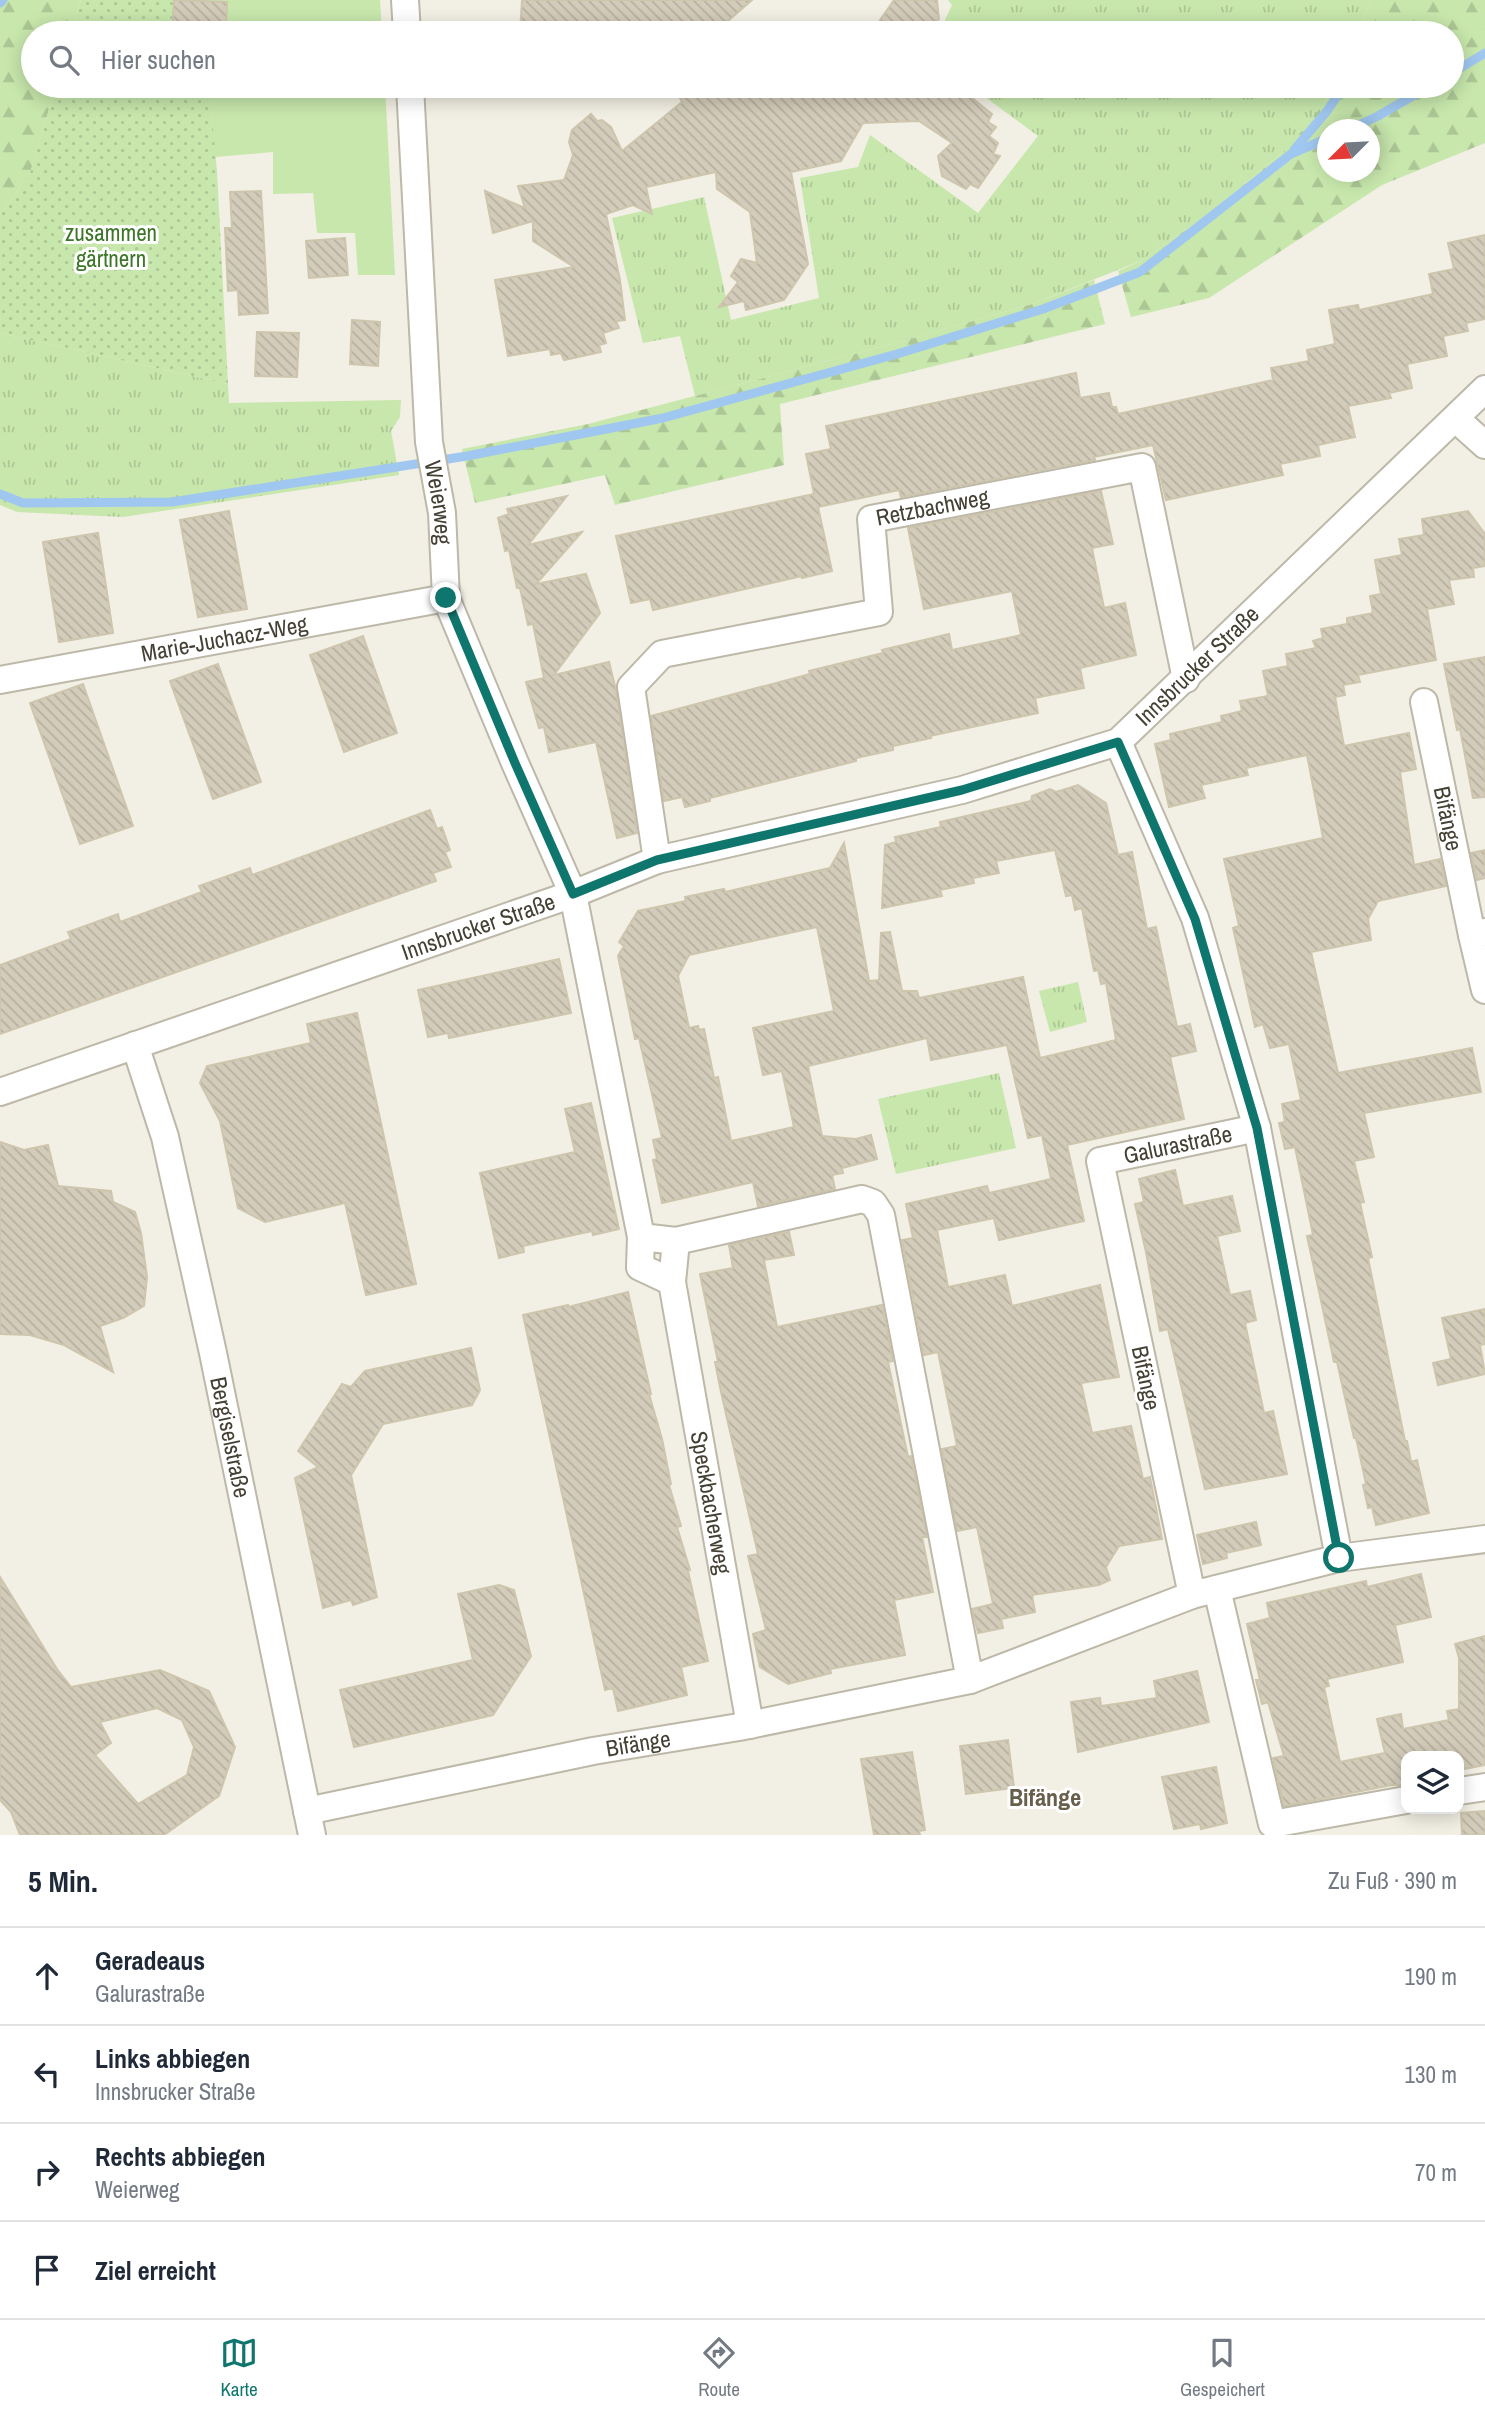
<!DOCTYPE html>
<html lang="de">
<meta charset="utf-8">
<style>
:root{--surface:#fff;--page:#f6f6f7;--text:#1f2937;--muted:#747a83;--line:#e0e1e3;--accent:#0f766e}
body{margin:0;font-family:"Archivo Narrow",sans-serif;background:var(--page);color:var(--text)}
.controls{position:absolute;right:21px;bottom:21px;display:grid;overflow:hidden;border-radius:14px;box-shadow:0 4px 18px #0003}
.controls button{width:63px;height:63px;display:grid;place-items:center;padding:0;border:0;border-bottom:2px solid var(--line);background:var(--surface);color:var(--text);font:35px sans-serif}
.compass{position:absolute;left:1317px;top:119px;width:63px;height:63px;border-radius:50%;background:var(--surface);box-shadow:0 4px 18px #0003;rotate:246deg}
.stop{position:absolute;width:21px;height:21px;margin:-16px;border:5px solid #0f766e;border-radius:50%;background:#fff}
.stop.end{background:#0f766e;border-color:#fff;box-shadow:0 2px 7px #0008}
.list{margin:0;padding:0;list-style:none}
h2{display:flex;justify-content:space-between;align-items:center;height:91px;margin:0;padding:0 28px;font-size:30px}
h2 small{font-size:23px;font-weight:400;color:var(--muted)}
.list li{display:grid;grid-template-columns:46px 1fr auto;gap:21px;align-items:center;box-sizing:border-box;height:98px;padding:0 28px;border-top:2px solid var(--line)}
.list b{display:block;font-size:26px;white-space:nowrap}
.list p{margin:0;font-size:23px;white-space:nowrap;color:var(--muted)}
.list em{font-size:23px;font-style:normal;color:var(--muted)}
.icon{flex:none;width:38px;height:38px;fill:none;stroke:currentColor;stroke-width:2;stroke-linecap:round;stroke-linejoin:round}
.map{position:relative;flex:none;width:1485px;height:1835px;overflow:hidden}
.search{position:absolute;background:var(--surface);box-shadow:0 4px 18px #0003;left:21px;right:21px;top:21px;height:77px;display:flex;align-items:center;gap:18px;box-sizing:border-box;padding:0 24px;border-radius:38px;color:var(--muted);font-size:26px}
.sheet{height:483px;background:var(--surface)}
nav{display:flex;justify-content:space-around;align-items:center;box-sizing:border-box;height:98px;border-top:2px solid var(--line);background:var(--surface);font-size:19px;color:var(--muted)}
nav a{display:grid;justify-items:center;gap:4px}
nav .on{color:var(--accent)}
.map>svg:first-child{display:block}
</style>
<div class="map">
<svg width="1485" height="1835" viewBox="0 0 1485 1835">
<defs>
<pattern id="forest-firs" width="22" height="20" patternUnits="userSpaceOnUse" patternTransform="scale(1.75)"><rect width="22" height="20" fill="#c7e7ac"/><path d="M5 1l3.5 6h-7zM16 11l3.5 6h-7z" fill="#acc795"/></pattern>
<pattern id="park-tufts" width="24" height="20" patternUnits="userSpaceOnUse" patternTransform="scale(1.75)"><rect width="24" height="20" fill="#c7e7ac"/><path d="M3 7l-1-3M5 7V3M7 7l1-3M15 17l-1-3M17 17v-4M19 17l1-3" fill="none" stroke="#acc795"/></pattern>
<pattern id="garden-dots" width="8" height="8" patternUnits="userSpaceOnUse" patternTransform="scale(1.75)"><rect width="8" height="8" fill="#c7e7ac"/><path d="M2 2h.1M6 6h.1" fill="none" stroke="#acc795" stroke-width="1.8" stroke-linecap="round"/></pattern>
<pattern id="building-back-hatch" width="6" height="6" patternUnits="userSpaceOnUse" patternTransform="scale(1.75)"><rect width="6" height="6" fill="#d4ccba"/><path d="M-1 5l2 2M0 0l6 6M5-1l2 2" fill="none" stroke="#b7b0a0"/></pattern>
</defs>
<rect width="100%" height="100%" fill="#f2efe4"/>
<!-- grass -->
<path fill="#c7e7ac" d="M 227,0 L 380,0 L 382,33 L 211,33 L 211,27 L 226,27 Z
M 209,86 L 385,86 L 395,275 L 358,275 L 355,233 L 317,233 L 313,193 L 273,194 L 273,152 L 215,157 Z"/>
<!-- forest -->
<path fill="url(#forest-firs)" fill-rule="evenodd" d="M 0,0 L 81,0 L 71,33 L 33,33 L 33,86 L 56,86 L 30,173 L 0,215 Z
M 1371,0 L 1485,0 L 1485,143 L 1382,185 L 1209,298 L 1131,317 L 1118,271 L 1140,261 L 1206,216 L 1283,152 L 1331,93 L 1334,86 L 1452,86 L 1452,33 L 1357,33 ZM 1328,130 L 1370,130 L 1370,172 L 1328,172 Z
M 1094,280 L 1105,324 L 780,404 L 784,465 L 615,505 L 605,475 L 475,503 L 462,449 L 588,424 L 903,341 L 1035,303 Z"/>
<!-- park -->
<path fill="url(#park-tufts)" d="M 948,0 L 1371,0 L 1357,33 L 939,33 L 952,5 Z
M 970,86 L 1334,86 L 1312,120 L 1283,152 L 1206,216 L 1140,261 L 1035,303 L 903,341 L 695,396 L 680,336 L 643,343 L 612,218 L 704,197 L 731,320 L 819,298 L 800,178 L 858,167 L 870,135 L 978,213 L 1038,136 Z
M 0,333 L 228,384 L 229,403 L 401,400 L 400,417 L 391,431 L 399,475 L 123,517 L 17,512 L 0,505 Z
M 1078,982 L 1087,1022 L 1050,1032 L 1039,991 Z
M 999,1073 L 1016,1148 L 896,1174 L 878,1099 Z"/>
<!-- garden -->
<path fill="url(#garden-dots)" d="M 81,0 L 227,0 L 226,27 L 211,27 L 211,33 L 71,33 Z
M 56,86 L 209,86 L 217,171 L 228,384 L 0,333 L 0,215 L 30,173 Z"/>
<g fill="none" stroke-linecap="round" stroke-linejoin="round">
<!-- stream -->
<path stroke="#a0c7f0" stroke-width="9" d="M 0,3 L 3,0
M 1452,73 L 1485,53
M 1348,130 L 1378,116 L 1430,86
M 1294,150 L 1327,111 L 1344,86
M 0,494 L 23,503 L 172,502 L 467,456 L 663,418 L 897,354 L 1043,309 L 1140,272 L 1291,154 L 1328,138"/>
</g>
<!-- building -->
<path fill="url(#building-back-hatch)" stroke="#cec5ad" stroke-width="2" fill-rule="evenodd" d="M 174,0 L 227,2 L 226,27 L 211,27 L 211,33 L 172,33 Z
M 522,0 L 752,0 L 714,33 L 520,33 Z
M 894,0 L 937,0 L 939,19 L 929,33 L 871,33 Z
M 674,86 L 952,86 L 953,92 L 966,93 L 992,114 L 988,122 L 996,127 L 989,136 L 998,143 L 993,154 L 1000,156 L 978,188 L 970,184 L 966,189 L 942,176 L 938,156 L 952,143 L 919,121 L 863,123 L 841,161 L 791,172 L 808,264 L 784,300 L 746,310 L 744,301 L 719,307 L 738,282 L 731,276 L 741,259 L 757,263 L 750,212 L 717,189 L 716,172 L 646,187 L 652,214 L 633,205 L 606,214 L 620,280 L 625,320 L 616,321 L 619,328 L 603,333 L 606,343 L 599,345 L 601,352 L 564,360 L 561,353 L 551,355 L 550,349 L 508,356 L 495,280 L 574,267 L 533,241 L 533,221 L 493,233 L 485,191 L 525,208 L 518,186 L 564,180 L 573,155 L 569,142 L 572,130 L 591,114 L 597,121 L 602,120 L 611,127 L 622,151 L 682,102 Z
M 261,191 L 268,313 L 239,315 L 238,290 L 228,291 L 225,228 L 232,228 L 230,192 Z
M 1485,235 L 1485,319 L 1466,323 L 1468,331 L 1443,336 L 1447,356 L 1407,364 L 1412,388 L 1389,393 L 1391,398 L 1348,406 L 1355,437 L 1318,445 L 1320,456 L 1280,464 L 1283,475 L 1166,500 L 1153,445 L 1094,457 L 1095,460 L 901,497 L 899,490 L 818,507 L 832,571 L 802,578 L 802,576 L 653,610 L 650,599 L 631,603 L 616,536 L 814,494 L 806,454 L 831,449 L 826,426 L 1076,373 L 1080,398 L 1109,393 L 1112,407 L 1116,407 L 1118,414 L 1273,380 L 1271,368 L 1309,361 L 1307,350 L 1335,344 L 1329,310 L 1358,305 L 1359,310 L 1433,294 L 1429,274 L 1454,269 L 1448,243 Z
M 345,238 L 348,275 L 309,278 L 306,241 Z
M 352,320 L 380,322 L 378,366 L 350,364 Z
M 257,332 L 299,333 L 297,377 L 255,376 Z
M 1101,491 L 1113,544 L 1092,548 L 1104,608 L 1125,603 L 1136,655 L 1080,668 L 1084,688 L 1035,698 L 1038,713 L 930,736 L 931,738 L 893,746 L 893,750 L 856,758 L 856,761 L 710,798 L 710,801 L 685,807 L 682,797 L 664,801 L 651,716 L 810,674 L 809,671 L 883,653 L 882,650 L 949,634 L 952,650 L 1021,635 L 1012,591 L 924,609 L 908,528 Z
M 567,496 L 528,545 L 582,532 L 536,584 L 586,574 L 600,613 L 554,675 L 609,662 L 616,690 L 637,833 L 617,838 L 596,742 L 549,752 L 544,727 L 539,728 L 526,682 L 544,678 L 533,624 L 528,625 L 520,588 L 517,588 L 509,550 L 505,551 L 498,518 L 509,514 L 507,509 Z
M 229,511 L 247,609 L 198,617 L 180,520 Z
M 1468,511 L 1485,534 L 1485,566 L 1473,568 L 1474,577 L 1449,580 L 1454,604 L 1427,609 L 1436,660 L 1358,675 L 1360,682 L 1343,685 L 1345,695 L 1335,697 L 1344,746 L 1409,733 L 1416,769 L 1400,772 L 1414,865 L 1440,859 L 1446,886 L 1378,901 L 1368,919 L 1371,940 L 1311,952 L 1338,1073 L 1472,1048 L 1481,1092 L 1364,1113 L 1374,1157 L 1354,1161 L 1364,1202 L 1360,1203 L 1372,1257 L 1368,1258 L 1405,1441 L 1407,1441 L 1411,1462 L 1417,1460 L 1429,1513 L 1376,1525 L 1372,1507 L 1368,1508 L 1363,1485 L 1366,1484 L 1356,1438 L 1354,1438 L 1337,1362 L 1334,1362 L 1320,1296 L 1307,1236 L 1313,1235 L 1295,1147 L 1285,1149 L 1279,1123 L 1285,1122 L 1282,1104 L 1301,1100 L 1289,1044 L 1270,1048 L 1263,1024 L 1255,1027 L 1233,928 L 1239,926 L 1224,859 L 1323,838 L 1307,755 L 1246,768 L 1248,775 L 1201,785 L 1205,798 L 1169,807 L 1155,744 L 1171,740 L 1170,734 L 1222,722 L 1221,716 L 1242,711 L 1240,701 L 1268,696 L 1263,671 L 1288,666 L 1286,654 L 1316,648 L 1313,641 L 1323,638 L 1321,629 L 1347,624 L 1347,618 L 1373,613 L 1370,596 L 1381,594 L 1375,560 L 1402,555 L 1399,539 L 1424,535 L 1422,519 Z
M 98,533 L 113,633 L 59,642 L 43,542 Z
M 363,636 L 397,733 L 344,752 L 310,655 Z
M 1485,657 L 1485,797 L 1473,798 L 1460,729 L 1457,730 L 1444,664 Z
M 218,664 L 261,782 L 213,799 L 170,681 Z
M 83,684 L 133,826 L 80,844 L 30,703 Z
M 1078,785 L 1106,803 L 1118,855 L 1132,852 L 1147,929 L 1156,927 L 1177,1027 L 1190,1024 L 1196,1051 L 1170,1057 L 1184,1119 L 1067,1145 L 1084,1221 L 999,1240 L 994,1218 L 937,1230 L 948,1287 L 1005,1275 L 1012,1306 L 1100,1285 L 1119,1377 L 1081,1383 L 1092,1433 L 1131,1426 L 1143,1479 L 1150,1477 L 1162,1539 L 1119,1546 L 1106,1567 L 1110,1580 L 1099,1585 L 1032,1595 L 1035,1612 L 1001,1619 L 1003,1628 L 978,1633 L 972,1609 L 993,1604 L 977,1527 L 957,1531 L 942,1449 L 957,1446 L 938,1352 L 924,1355 L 902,1240 L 913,1238 L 906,1204 L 987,1186 L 989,1193 L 1051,1179 L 1042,1135 L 1028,1138 L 1007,1045 L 931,1060 L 927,1038 L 808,1066 L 822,1136 L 856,1139 L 871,1135 L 877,1159 L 842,1168 L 843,1173 L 832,1175 L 835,1189 L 758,1206 L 753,1182 L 662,1203 L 653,1160 L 657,1159 L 653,1140 L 662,1138 L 639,1038 L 635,1039 L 618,956 L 624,946 L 619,942 L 638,911 L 686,901 L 685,897 L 724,889 L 725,892 L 830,868 L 844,843 L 869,981 L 879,980 L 881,933 L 890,932 L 902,991 L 917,991 L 919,998 L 1023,977 L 1040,1058 L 1116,1040 L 1106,983 L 1101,984 L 1098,970 L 1094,971 L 1082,908 L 1075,910 L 1072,895 L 1066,896 L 1055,850 L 996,861 L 999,873 L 973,878 L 974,883 L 940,890 L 942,896 L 882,908 L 885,845 L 896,842 L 895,837 L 941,827 L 940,822 L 1031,801 L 1032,796 L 1050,789 L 1056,792 ZM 817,927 L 834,1011 L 753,1028 L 763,1075 L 782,1071 L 794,1127 L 731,1141 L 718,1077 L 714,1078 L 704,1029 L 699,1030 L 698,1026 L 689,1028 L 678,976 L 689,955 Z
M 430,810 L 437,829 L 442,827 L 450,850 L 445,852 L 451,867 L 433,873 L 436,881 L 0,1034 L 0,965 L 71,939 L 68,932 L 118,914 L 120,922 L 202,892 L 199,886 L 250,868 L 252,875 Z
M 1485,850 L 1485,878 L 1477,880 L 1471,853 Z
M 559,959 L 571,1013 L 449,1038 L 448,1033 L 428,1037 L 418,990 Z
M 357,1013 L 416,1284 L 366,1295 L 345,1203 L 265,1222 L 238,1208 L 220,1121 L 200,1083 L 207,1066 L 311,1043 L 307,1024 Z
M 591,1103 L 619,1229 L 593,1235 L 592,1231 L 523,1246 L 524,1252 L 499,1258 L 480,1173 L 575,1152 L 565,1109 Z
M 0,1142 L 24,1150 L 48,1145 L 58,1186 L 111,1191 L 113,1202 L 135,1212 L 141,1233 L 147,1277 L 144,1306 L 123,1318 L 100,1326 L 113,1372 L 64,1345 L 30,1335 L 0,1334 Z
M 1175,1170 L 1183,1206 L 1232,1196 L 1240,1231 L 1217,1236 L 1230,1295 L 1250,1291 L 1256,1320 L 1245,1323 L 1264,1413 L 1273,1411 L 1287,1474 L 1205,1489 L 1168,1329 L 1160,1331 L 1146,1252 L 1135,1204 L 1144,1202 L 1139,1179 Z
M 789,1232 L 794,1255 L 764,1260 L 777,1327 L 882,1305 L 893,1361 L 888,1362 L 905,1443 L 908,1457 L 911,1456 L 927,1537 L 922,1537 L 933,1592 L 894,1600 L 905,1655 L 830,1669 L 831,1673 L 788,1684 L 760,1667 L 753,1634 L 766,1630 L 748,1556 L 758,1554 L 721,1392 L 715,1362 L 718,1362 L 700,1274 L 733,1268 L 729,1245 Z
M 628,1292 L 651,1394 L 649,1394 L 662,1439 L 671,1484 L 669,1485 L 681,1526 L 677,1527 L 690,1570 L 688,1571 L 708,1661 L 681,1667 L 687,1695 L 618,1711 L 613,1688 L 605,1690 L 523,1315 L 568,1305 L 568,1307 Z
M 1485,1309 L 1485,1344 L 1480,1345 L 1485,1374 L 1438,1385 L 1433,1363 L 1451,1359 L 1442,1318 Z
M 471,1348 L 480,1390 L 472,1405 L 383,1424 L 351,1475 L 377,1597 L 353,1605 L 351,1600 L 323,1608 L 295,1478 L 318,1467 L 298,1451 L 342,1384 L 351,1387 L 365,1371 Z
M 1256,1522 L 1261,1545 L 1226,1553 L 1227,1558 L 1203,1564 L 1197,1535 Z
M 1421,1574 L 1431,1617 L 1395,1625 L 1403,1662 L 1327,1679 L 1329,1686 L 1324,1687 L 1340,1762 L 1385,1753 L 1377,1719 L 1401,1714 L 1403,1729 L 1449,1720 L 1447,1711 L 1459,1709 L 1459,1658 L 1455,1644 L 1485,1636 L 1485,1765 L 1459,1770 L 1459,1756 L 1406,1756 L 1406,1785 L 1392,1785 L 1284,1806 L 1273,1758 L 1284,1756 L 1268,1702 L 1262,1704 L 1256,1680 L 1260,1680 L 1247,1624 L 1270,1618 L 1267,1603 L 1366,1581 L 1367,1587 Z
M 0,1577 L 57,1669 L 71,1687 L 160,1670 L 209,1691 L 235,1747 L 219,1796 L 164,1835 L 20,1835 L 11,1812 L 0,1800 ZM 157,1708 L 182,1720 L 194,1747 L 187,1775 L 138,1804 L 95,1755 L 111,1743 L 100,1722 Z
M 499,1585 L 514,1590 L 531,1656 L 493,1715 L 354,1747 L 340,1690 L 473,1660 L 458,1594 Z
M 1197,1671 L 1209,1722 L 1078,1752 L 1071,1702 L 1100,1698 L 1101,1706 L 1157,1698 L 1154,1681 Z
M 1008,1740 L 1014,1788 L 966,1794 L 960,1746 Z
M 912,1752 L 925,1830 L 919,1831 L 920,1835 L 874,1835 L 861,1759 Z
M 1216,1767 L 1227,1823 L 1201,1829 L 1200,1824 L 1174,1829 L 1162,1777 Z
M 1485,1811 L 1485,1835 L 1462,1835 L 1461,1813 Z"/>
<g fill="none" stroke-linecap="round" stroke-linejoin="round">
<!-- minor casing -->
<g stroke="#bdb8a7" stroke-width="30">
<g id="minor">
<path d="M 405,0 L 407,33"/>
<path id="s1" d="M 410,86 L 429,442 L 442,513 L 446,598 L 515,763 L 573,894 L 641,1237"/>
<path d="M 1456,419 L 1485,445"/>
<path id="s2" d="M 0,680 L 446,598"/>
<path id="s3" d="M 1424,702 L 1472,935"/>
<path d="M 1118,742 L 1195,918 L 1257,1128 L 1339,1558"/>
<path id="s4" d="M 657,860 L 631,687 L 662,654 L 879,612 L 871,519 L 1142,467 L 1186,679"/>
<path d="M 1485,932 L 1472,935 L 1485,990"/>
<path id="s5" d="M 135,1045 L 165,1137 L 213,1353 L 312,1835"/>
<path id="s6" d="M 0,1092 L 573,894 L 657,860 L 962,790 L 1118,742 L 1485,389"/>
<path d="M 641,1237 L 676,1241 L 672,1282 L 640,1267 Z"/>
<path d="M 676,1241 L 862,1199 L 873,1203 L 881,1215 L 970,1680"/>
<path id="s7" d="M 672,1282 L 750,1725"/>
<path d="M 1217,1589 L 1272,1824 L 1406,1800"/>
<path id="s8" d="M 1192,1595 L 1100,1161 L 1257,1128"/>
<path d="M 1459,1791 L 1485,1787"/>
<path id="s9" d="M 307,1811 L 593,1751 L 739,1727 L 970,1680 L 1192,1595 L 1339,1558 L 1485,1539"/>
</g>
</g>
<!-- minor -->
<use href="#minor" stroke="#fff" stroke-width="26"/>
</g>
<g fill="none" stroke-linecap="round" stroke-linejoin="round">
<!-- route -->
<path stroke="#0f766e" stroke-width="9" d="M 446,598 L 515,763 L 573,894 L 657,860 L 962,790 L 1118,742 L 1195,919 L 1257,1128 L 1339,1558"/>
</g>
<g text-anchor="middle" stroke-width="6" stroke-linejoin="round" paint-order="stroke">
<!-- park labels -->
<g font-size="23" fill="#3d7628" stroke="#fff">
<text x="111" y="241">zusammen<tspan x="111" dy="26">gärtnern</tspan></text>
</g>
<!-- street labels -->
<g font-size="23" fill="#444034" stroke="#fff">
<text dy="8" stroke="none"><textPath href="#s1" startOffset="418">Weierweg</textPath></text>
<text dy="8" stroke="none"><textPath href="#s4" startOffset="597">Retzbachweg</textPath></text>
<text dy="8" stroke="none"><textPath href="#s2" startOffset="228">Marie-Juchacz-Weg</textPath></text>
<text dy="8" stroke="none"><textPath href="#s6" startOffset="1283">Innsbrucker Straße</textPath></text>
<text dy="8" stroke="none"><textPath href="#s3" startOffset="119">Bifänge</textPath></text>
<text dy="8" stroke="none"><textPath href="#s6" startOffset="506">Innsbrucker Straße</textPath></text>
<text dy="8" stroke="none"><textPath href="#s8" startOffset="523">Galurastraße</textPath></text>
<text transform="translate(1146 1378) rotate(78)" y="8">Bifänge</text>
<text dy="8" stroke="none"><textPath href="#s5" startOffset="404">Bergiselstraße</textPath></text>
<text dy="8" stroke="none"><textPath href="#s7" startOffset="224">Speckbacherweg</textPath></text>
<text dy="8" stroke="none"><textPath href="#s9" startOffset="338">Bifänge</textPath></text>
</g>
<!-- neighbourhood labels -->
<g font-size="24" font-weight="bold" fill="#675f4b" stroke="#fff">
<text x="1045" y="1806">Bifänge</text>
</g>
</g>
</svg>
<div class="controls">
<button><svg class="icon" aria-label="layers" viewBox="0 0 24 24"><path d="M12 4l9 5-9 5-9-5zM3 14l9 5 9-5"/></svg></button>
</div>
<svg class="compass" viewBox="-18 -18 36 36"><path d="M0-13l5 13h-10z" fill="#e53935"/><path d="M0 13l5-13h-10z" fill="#747a83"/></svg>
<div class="stop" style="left:1339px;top:1558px"></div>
<div class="stop end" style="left:446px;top:598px"></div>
<div class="search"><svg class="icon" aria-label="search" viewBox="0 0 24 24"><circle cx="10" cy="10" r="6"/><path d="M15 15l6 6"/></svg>Hier suchen</div>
</div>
<section class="sheet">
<h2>5 Min.<small>Zu Fuß · 390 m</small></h2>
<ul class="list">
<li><svg class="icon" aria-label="ahead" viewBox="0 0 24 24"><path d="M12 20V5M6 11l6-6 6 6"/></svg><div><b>Geradeaus</b><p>Galurastraße</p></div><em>190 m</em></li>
<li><svg class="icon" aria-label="left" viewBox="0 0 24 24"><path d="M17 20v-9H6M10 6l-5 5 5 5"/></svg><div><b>Links abbiegen</b><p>Innsbrucker Straße</p></div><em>130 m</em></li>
<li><svg class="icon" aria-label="right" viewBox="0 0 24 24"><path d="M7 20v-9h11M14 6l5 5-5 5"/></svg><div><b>Rechts abbiegen</b><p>Weierweg</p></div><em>70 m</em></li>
<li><svg class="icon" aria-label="arrive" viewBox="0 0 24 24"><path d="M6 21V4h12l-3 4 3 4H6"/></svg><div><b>Ziel erreicht</b></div></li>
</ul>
</section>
<nav>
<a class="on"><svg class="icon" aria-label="map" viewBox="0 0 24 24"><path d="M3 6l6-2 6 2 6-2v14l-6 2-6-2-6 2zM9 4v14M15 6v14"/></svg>Karte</a>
<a><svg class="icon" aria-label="directions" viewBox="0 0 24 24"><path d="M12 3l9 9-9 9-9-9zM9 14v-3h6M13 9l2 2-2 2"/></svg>Route</a>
<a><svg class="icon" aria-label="saved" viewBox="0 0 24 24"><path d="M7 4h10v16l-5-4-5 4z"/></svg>Gespeichert</a>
</nav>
